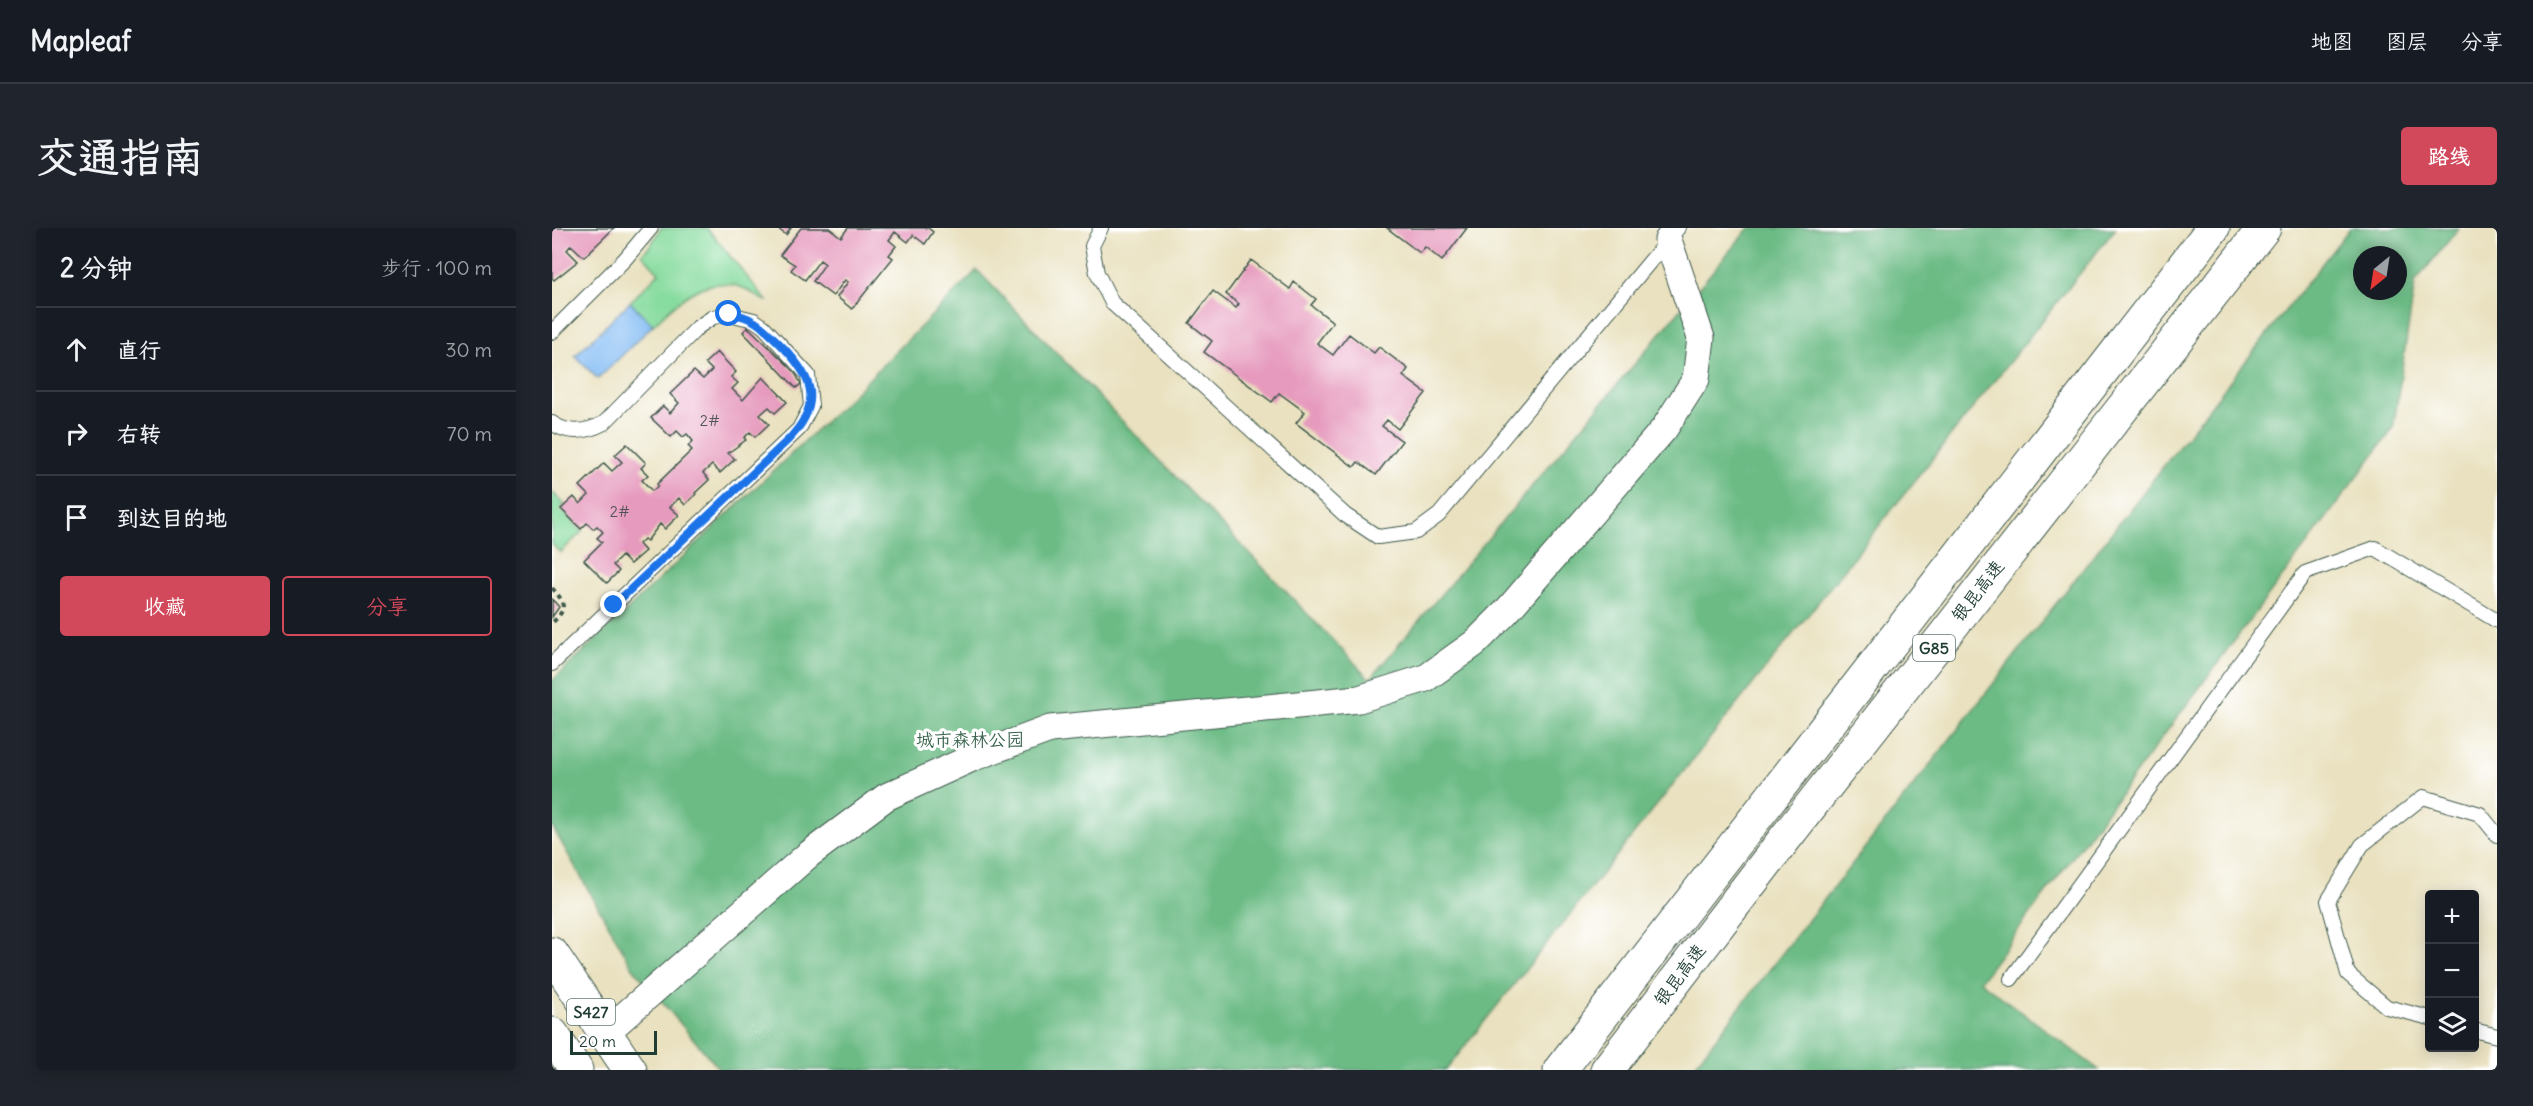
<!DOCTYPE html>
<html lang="zh">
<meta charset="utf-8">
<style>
:root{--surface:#171b24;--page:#20242c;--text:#f1f3f6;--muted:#9ea1a6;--line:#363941;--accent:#d1495b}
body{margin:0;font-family:Delius,"LXGW WenKai TC",sans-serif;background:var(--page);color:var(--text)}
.controls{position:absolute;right:18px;bottom:18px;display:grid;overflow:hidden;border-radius:6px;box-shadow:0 3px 15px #0003}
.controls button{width:54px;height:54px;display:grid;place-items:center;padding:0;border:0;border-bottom:2px solid var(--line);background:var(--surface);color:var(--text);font:30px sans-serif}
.compass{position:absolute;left:1801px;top:18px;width:54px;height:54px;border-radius:50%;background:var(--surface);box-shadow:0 3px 15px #0003;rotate:210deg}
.scale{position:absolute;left:18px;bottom:15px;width:87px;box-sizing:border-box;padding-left:6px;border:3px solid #1f3d34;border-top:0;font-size:16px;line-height:21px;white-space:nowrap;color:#1f3d34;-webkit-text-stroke:4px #fff;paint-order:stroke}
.stop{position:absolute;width:18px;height:18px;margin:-14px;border:4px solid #1a73e8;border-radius:50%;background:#fff}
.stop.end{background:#1a73e8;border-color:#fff;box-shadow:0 2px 6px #0008}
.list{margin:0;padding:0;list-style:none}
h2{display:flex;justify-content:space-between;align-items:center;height:78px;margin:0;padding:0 24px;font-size:26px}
h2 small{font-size:20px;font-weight:400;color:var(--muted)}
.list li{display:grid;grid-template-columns:39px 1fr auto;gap:18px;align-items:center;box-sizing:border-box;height:84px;padding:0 24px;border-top:2px solid var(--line)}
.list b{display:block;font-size:22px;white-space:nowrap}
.list em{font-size:20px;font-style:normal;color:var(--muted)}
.actions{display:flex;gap:12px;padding:18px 24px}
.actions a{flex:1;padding:14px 0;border:2px solid var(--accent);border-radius:6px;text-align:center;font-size:21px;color:var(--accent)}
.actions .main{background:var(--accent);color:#fff}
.icon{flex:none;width:33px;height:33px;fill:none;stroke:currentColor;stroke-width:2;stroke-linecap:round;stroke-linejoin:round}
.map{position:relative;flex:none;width:1945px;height:842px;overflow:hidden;border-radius:6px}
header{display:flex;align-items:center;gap:36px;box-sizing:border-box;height:84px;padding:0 30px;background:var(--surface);border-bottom:2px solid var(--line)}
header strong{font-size:28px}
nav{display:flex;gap:33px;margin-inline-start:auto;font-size:21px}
.intro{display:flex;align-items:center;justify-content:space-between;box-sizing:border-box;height:144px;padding:0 36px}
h1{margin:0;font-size:42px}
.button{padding:15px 27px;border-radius:6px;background:var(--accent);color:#fff;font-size:21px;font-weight:700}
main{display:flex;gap:36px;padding:0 36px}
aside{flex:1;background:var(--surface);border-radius:6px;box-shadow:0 3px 15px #0003}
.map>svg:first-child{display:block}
</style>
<header>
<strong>Mapleaf</strong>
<nav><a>地图</a><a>图层</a><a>分享</a></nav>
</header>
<div class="intro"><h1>交通指南</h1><a class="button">路线</a></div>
<main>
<aside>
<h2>2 分钟<small>步行 · 100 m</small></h2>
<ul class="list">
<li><svg class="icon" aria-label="ahead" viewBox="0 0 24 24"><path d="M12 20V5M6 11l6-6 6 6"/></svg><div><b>直行</b></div><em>30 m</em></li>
<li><svg class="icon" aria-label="right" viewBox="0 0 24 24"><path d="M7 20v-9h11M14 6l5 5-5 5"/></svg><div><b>右转</b></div><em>70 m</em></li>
<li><svg class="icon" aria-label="arrive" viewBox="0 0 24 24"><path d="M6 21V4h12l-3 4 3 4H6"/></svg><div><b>到达目的地</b></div></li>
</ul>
<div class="actions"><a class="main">收藏</a><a>分享</a></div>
</aside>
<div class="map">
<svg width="1945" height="842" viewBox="0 0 1945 842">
<rect width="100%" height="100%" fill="#fff"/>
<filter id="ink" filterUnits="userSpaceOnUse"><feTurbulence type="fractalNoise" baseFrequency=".0167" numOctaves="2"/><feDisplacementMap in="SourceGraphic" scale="12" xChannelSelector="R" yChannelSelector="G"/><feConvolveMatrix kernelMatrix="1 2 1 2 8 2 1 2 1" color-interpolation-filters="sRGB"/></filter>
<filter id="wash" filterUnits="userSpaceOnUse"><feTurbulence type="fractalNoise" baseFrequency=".008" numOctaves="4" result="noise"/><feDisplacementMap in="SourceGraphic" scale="24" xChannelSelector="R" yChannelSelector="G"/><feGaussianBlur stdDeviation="1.35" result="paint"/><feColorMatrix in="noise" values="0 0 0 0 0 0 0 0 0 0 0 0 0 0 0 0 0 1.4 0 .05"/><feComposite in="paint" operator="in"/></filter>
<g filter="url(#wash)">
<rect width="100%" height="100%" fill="#e9e1bf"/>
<!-- green -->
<path fill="#86db9e" stroke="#528c69" stroke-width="1.5" d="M 109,0 L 155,0 L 215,73 C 206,71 199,63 191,60 C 152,45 127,73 101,97 L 78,74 L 107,45 L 90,26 L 98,18 Z
M 0,264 L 13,277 L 9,281 L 31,303 L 8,325 L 0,316 Z"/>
<!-- forest -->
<path fill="#6cbb85" stroke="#467c5c" stroke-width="1.5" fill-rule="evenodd" d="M 1197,0 L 1564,0 L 894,842 L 168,842 L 81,740 L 0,598 L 0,453 L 296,172 L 425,42 L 818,451 Z
M 1798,0 L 1907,0 L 1863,54 L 1841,201 L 1428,753 L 1547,842 L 1139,842 ZM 1810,27 L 1846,27 L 1846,63 L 1810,63 Z"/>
<!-- water -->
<path fill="#83bcf4" stroke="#517c94" stroke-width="1.5" d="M 78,74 L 101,97 L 46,151 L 23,128 Z"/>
<g id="blocks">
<!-- building -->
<path fill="#e69abd" d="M 0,0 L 62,0 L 32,29 L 19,17 L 15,22 L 26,33 L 2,52 L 0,50 Z
M 225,0 L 239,0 L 234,7 Z
M 249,0 L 277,0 L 289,9 L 296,0 L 376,0 L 381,4 L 373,16 L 361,7 L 356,14 L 343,4 L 337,12 L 344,18 L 337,27 L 341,30 L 300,81 L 285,69 L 296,54 L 293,52 L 281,68 L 261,53 L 273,36 L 268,32 L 253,52 L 239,42 L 243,37 L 228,27 Z
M 835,0 L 915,0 L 890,33 L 873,19 L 868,25 Z
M 699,32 L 738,61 L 742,54 L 764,71 L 759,77 L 781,94 L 765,115 L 781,127 L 797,106 L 822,125 L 827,119 L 856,141 L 851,148 L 874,165 L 846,201 L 835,192 L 830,198 L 850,213 L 824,247 L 806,234 L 802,239 L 744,195 L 753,184 L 727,165 L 720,174 L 652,124 L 660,113 L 637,95 L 661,63 L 684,80 L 687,76 L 674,66 Z
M 196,99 L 242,143 L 249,156 L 244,160 L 191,104 Z
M 165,124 L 184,144 L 179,149 L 186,155 L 180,161 L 191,172 L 211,149 L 235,174 L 223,185 L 217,179 L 208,187 L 217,196 L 203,209 L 198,204 L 192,210 L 194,212 L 176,225 L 183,231 L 168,245 L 160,237 L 151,245 L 157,252 L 143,265 L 144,266 L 133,277 L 127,270 L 118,279 L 127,287 L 113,301 L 108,296 L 95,313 L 92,311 L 87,316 L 93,323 L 78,336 L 70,328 L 61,337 L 67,343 L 55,355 L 32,332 L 50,314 L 45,310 L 51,304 L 45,298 L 41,301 L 35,295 L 29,301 L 9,281 L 22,269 L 28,276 L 37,267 L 28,258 L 52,235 L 60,243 L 70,234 L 63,227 L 75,216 L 94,235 L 89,240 L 96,247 L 90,252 L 100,263 L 106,258 L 105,256 L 140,222 L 136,218 L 141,213 L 135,206 L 131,209 L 125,203 L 119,209 L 99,190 L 111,178 L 118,185 L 127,175 L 118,166 L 142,143 L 151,151 L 160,142 L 153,135 Z
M 0,371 L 7,379 L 0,389 Z"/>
</g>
</g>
<g filter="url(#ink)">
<use href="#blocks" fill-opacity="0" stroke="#3d5649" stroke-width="1.5"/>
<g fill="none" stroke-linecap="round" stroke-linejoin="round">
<!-- lane casing -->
<g stroke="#3d5649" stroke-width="16">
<path id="lane" d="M 549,0 L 540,18 L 545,45 L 560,75 L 793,287 L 826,309 L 864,304 L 887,287 L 1126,0
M 0,104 L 73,31 L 99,0
M 0,195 C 17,207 35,204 52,195 L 146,99 L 161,89 L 177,86 L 202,92 L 212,99 L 256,147 L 259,178 L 247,201 L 0,436
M 1459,751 L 1753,345 L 1823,320 L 1945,393
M 1878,790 L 1835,779 L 1796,746 L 1776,673 L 1810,617 L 1871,569 L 1928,586 L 1945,607
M 1922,802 L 1945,808"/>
</g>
<!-- street casing -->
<g stroke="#3d5649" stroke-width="29">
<path id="street" d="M 53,805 L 256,627 L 334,569 L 422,529 L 498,501 L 807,471 L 874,450 L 923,415 L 955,383 L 1112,201 L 1144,151 L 1149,110 L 1116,12"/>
</g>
<!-- primary casing -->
<g stroke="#3d5649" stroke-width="35">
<path id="primary" d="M 0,726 L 78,842
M 0,806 L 24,842"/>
</g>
<!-- highway casing -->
<g stroke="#3d5649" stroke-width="35">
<path id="highway" d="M 1008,842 L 1661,0
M 1055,842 L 1231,613 L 1712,0"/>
</g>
<!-- path -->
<path stroke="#3d5649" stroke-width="4" stroke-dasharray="4.5 4.5" stroke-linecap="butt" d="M 0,360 C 14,375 15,381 0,395"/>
<!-- lane -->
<use href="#lane" stroke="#fff" stroke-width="14"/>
<!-- street -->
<use href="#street" stroke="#fff" stroke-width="27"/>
<!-- primary -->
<use href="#primary" stroke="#fff" stroke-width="33"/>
<!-- highway -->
<use href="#highway" stroke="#fff" stroke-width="33"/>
</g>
</g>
<g fill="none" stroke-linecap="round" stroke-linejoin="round" filter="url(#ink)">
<!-- route -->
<path stroke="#1a73e8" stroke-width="8" d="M 62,377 L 236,212 C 274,173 259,146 225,113 C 210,98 199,87 177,86"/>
</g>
<g text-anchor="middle" stroke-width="6" stroke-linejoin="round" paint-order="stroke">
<!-- number labels -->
<g font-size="15" fill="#515456">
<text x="158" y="198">2#</text>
<text x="68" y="289">2#</text>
</g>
<!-- shield labels -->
<g fill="#fff" stroke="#627771" stroke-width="1.5">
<rect x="1361" y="407" width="42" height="26" rx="4.5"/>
<rect x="15" y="771" width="48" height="26" rx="4.5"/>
</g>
<g font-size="16" font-weight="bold" fill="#1f3d34">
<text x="1382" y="426">G85</text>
<text x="39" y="790">S427</text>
</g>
<!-- street labels -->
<g font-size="18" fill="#1f3d34" stroke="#fff">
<text transform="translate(1426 363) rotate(-52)" y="6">银昆高速</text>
<text transform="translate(1128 747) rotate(-53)" y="6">银昆高速</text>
</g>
<!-- park labels -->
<g font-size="18" fill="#39644e" stroke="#fff">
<text x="418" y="518">城市森林公园</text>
</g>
</g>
</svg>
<div class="controls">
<button>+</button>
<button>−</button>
<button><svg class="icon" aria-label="layers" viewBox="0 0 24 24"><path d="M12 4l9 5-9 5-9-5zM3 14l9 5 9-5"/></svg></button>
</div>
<svg class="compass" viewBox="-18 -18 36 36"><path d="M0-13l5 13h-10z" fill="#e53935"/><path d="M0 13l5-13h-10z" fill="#9ea1a6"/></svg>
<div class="scale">20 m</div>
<div class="stop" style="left:177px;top:86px"></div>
<div class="stop end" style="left:62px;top:377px"></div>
</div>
</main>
